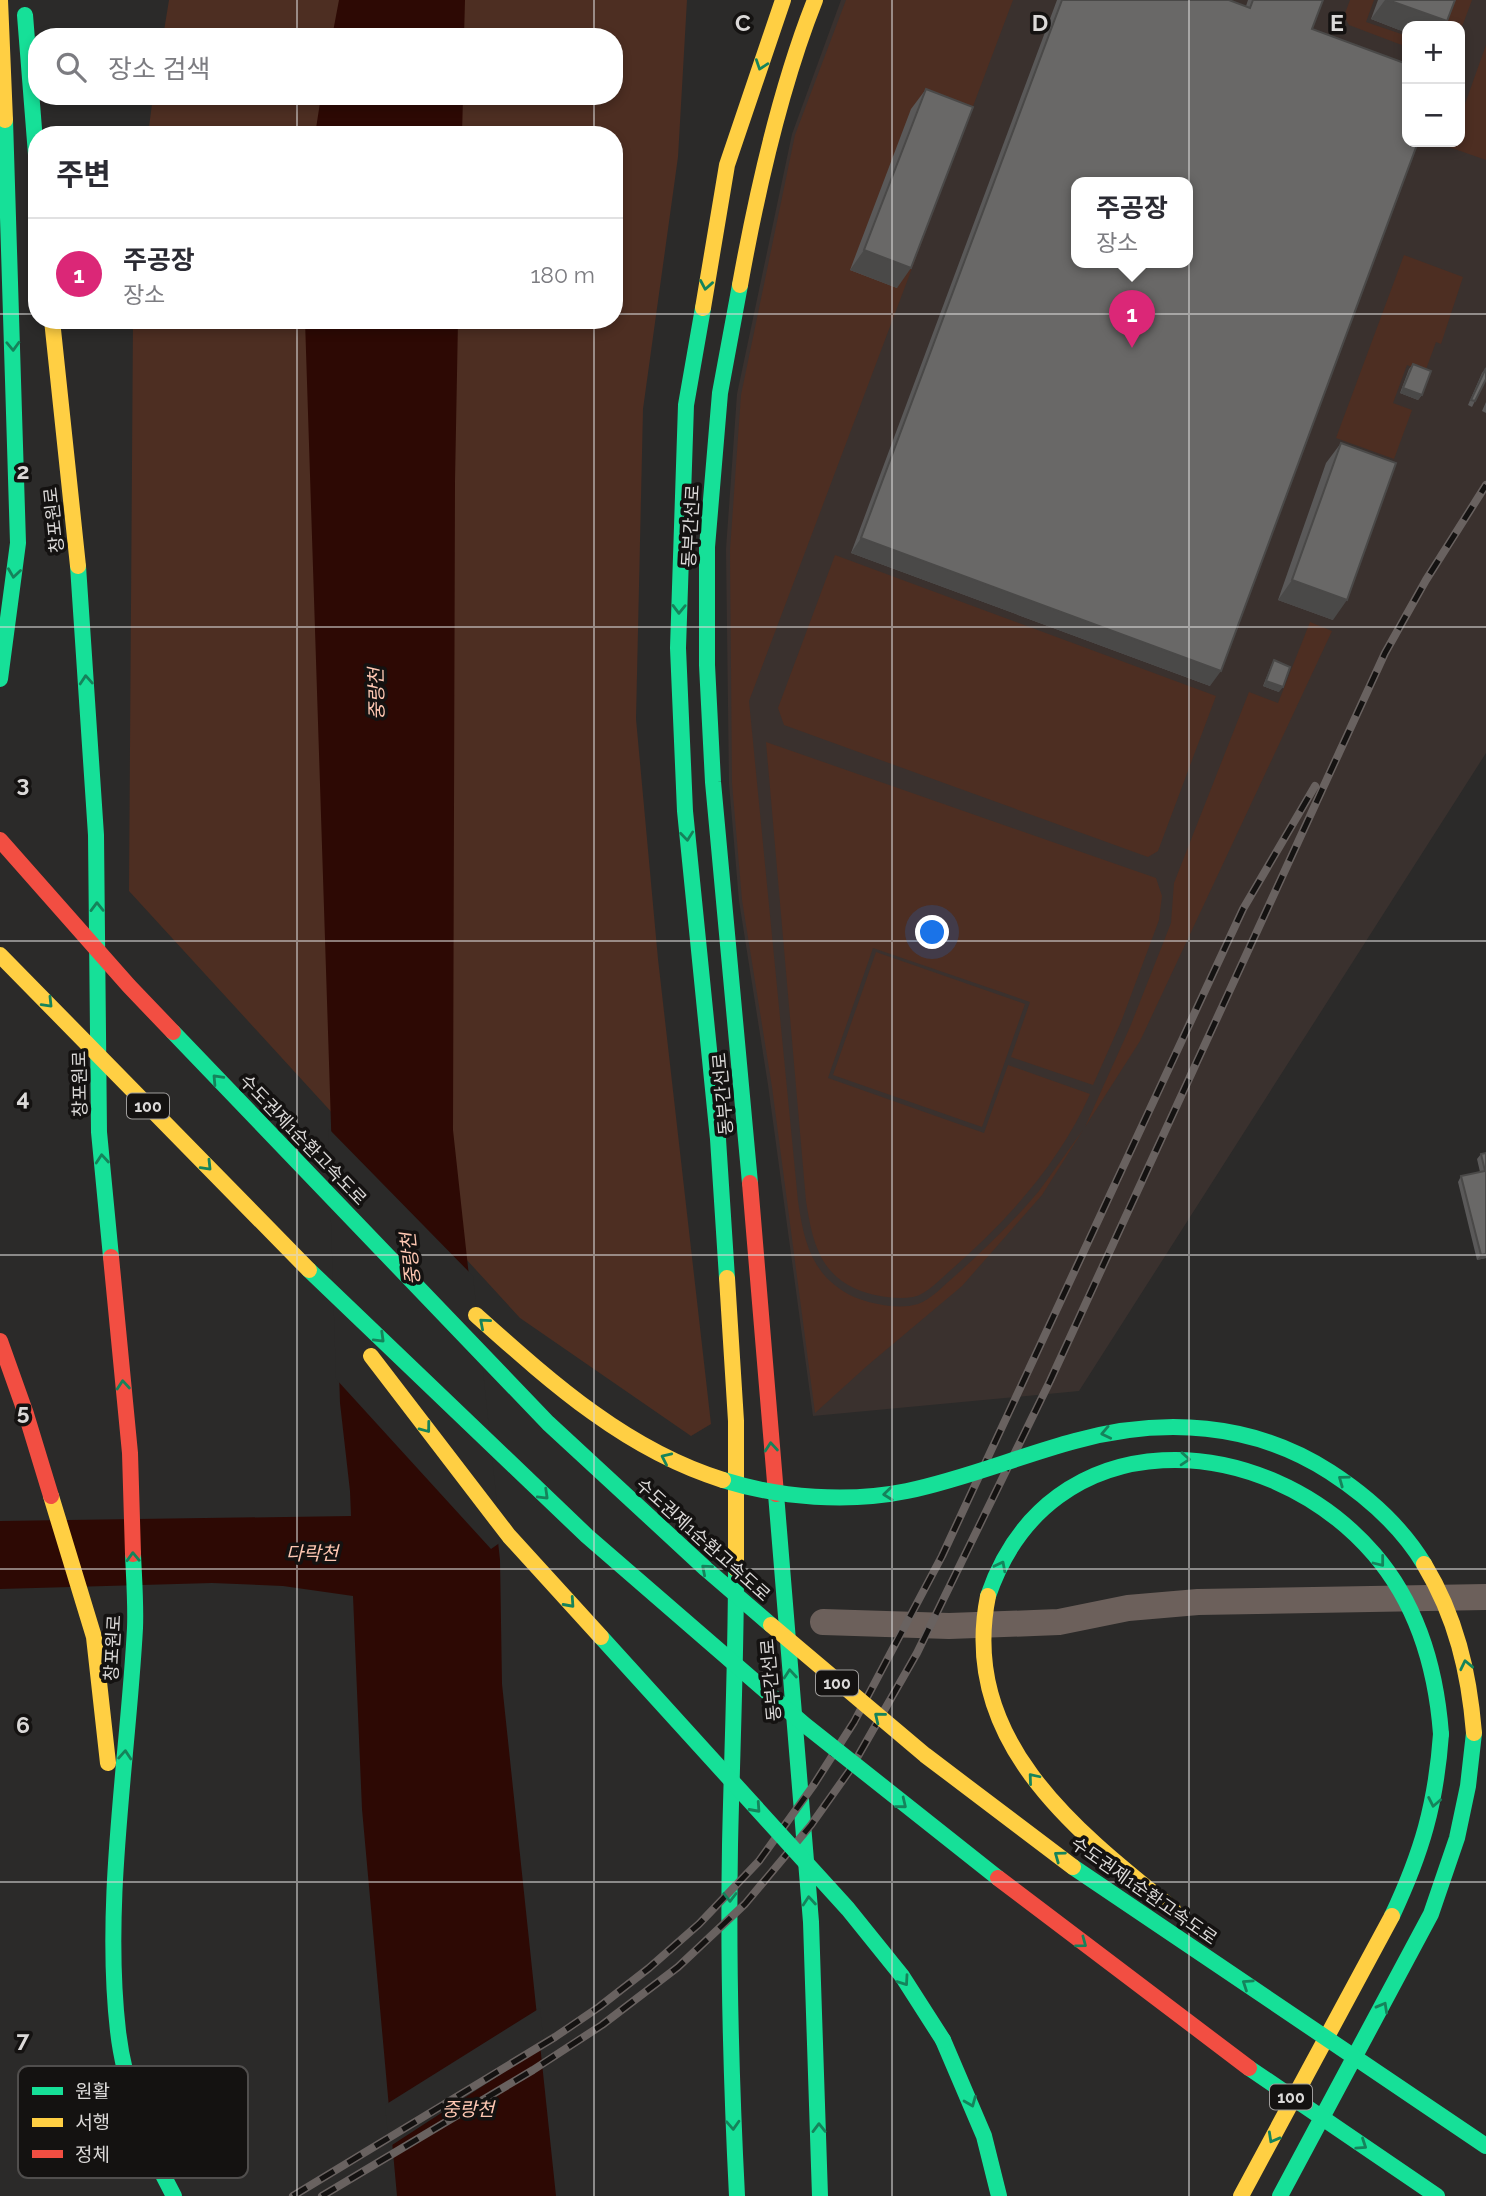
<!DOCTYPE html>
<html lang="ko">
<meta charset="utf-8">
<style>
:root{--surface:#fff;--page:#f2f2f3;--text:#2b2b33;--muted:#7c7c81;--line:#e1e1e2;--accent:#db2777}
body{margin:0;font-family:Raleway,"Noto Sans KR",sans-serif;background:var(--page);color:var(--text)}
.controls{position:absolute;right:21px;top:21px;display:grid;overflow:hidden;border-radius:14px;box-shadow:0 4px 10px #0003}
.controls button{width:63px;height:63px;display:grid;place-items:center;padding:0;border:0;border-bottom:2px solid var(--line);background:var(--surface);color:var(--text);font:35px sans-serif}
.you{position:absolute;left:933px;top:933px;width:24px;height:24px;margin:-18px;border:5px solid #fff;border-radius:50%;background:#1a73e8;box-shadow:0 0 0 10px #1a73e833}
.badge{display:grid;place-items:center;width:46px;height:46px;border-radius:50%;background:var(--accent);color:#fff;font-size:23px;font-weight:700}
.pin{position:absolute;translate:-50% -58px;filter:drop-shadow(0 2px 4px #0008)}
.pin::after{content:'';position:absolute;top:37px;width:24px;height:21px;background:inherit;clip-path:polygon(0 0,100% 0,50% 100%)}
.popup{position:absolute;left:1071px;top:177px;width:122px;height:91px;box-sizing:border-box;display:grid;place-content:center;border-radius:14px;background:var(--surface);filter:drop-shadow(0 2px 5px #0005);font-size:23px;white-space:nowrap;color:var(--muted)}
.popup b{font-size:26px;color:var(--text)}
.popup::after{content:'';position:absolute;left:50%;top:100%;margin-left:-14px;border:14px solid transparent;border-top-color:var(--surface)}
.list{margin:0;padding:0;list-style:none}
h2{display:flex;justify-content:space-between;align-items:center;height:91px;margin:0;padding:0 28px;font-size:30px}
h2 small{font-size:23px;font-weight:400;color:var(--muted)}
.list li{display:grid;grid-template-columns:46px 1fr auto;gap:21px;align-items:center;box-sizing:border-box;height:112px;padding:0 28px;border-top:2px solid var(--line)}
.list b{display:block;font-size:26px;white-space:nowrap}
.list p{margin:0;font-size:23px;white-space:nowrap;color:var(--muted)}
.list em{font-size:23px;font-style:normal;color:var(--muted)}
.icon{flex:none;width:38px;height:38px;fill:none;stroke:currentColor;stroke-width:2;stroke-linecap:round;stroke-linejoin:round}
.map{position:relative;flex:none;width:1486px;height:2196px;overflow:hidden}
.search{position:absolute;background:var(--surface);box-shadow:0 4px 10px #0003;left:28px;top:28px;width:595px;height:77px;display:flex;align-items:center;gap:18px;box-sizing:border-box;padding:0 24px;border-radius:28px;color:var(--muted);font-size:26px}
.panel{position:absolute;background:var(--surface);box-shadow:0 4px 10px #0003;left:28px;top:126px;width:595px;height:203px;border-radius:28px}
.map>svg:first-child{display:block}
</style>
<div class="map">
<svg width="1486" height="2196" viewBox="0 0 1486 2196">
<rect width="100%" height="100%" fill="#2b2a29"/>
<!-- built -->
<path fill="#3a312e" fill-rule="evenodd" d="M 841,0 L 1486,0 L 1486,753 L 1079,1391 L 813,1416 L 768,1085 L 739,901 L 729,784 L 726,549 L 737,394 L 792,134 ZM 1407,26 L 1460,26 L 1460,142 L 1407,142 ZM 1076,182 L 1188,182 L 1188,262 L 1076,262 Z"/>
<!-- green -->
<path fill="#4d2e22" d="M 169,0 L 687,0 L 678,157 L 643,409 L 636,719 L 658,959 L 711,1424 L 691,1436 L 520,1318 L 129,891 L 133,320 L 614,320 L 614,135 L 148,135 L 153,96 L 614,96 L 614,37 L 163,37 Z
M 846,0 L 1013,0 L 749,701 L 798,1201 C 804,1243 812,1277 854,1297 C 871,1304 899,1310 918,1304 C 932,1299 944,1285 956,1275 C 985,1249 1014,1221 1039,1191 C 1054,1171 1068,1150 1083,1130 L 1042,1195 L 962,1286 L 868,1365 L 815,1413 L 772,1087 L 742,900 L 732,783 L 730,550 L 741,395 L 795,135 Z
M 1350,0 L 1374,0 L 1366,22 L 1407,36 L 1407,47 L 1349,25 L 1344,16 Z
M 1452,0 L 1472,0 L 1460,32 L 1460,26 L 1442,26 Z
M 1486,45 L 1486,160 L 1449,147 L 1451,142 L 1460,142 L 1460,118 Z
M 1404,255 L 1463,277 L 1441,344 L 1436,342 L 1425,372 L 1407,365 L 1393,403 L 1412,410 L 1394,459 L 1336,438 Z
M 835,555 L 1216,696 L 1158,851 L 1148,857 L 784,725 L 778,708 Z
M 1310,622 L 1332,631 L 1140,1041 L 1085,1127 L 1130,1027 L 1171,923 L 1174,883 L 1249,692 L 1278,703 Z
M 766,742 L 1156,878 L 1162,896 L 1159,920 L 1121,1022 L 1093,1085 L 1011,1057 L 1030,1002 L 873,948 L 828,1078 L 984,1133 L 1008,1065 L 1090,1094 C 1060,1162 1008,1220 952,1269 C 941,1278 928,1294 913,1297 C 895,1300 873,1296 856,1289 C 818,1272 812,1238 806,1201 Z
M 876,952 L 1025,1004 L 982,1127 L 833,1075 Z"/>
<!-- water -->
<path fill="#2d0904" d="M 339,0 L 465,0 L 464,37 L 332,37 Z
M 321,96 L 463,96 L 462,135 L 315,135 Z
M 305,320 L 458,320 L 455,481 L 453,1130 L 500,1560 L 502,1684 L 556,2196 L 397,2196 L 362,1809 L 353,1596 L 283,1586 L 212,1583 L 0,1589 L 0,1521 L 351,1516 L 350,1491 L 340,1403 Z"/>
<!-- pier -->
<path fill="#2b2a29" d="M 328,1128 L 473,1276 L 501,1542 L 491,1549 L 336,1379 Z
M 540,2008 L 544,2046 L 389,2147 L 385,2105 Z"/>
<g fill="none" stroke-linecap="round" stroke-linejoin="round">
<!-- street -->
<path stroke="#6c605b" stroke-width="26" d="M 823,1622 L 949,1626 L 1034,1623 L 1059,1622 L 1128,1608 L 1198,1602 L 1486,1597"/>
<!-- fast -->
<path stroke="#16e098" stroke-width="16" d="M 25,15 L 37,167
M 740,285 L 720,393 L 707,547 L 707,665 L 713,782 L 750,1183
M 703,308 L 686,405 L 678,648 L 685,811 L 718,1139 L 727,1278
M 78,566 L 96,835 L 99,1132 L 111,1257
M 0,679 L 18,543 L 5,120
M 776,1494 L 811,1922 L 820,2196
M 133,1554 C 134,1578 136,1604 135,1628 C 128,1759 103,1901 118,2031 C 124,2085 148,2149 174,2196
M 736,1569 C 736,1661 732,1753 730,1845 C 728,1962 731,2079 737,2196
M 1392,1916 C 1422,1852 1436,1804 1441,1734
M 943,2040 L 984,2136 L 999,2196
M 1280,2196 L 1431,1914 L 1457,1838 L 1468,1786 L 1474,1733"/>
<!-- slow -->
<path stroke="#ffcf43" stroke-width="16" d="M 0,0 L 5,120
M 740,285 C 757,191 780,88 815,0
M 703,308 L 727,165 L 783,0
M 52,320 L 78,566
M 727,1278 L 736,1421 L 736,1569
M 51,1496 L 94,1637 L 108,1763
M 1241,2196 L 1392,1916"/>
<!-- jam -->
<path stroke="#f24e42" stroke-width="16" d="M 750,1183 L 776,1494
M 111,1257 L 130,1453 L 133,1554
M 0,1341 L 26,1414 L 51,1496"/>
<!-- rail casing -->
<g stroke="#696260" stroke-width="8">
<path id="rail" d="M 293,2196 L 555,2037 L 599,2007 L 649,1968 L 699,1924 L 759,1861 L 813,1786 L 854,1722 L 942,1556 L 1243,909 L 1315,786
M 322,2196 L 533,2070 L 602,2025 L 678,1967 L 745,1904 L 811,1825 L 850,1770 L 917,1653 L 1050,1381 L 1385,653 L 1426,580 L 1486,485"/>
</g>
<!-- rail -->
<use href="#rail" stroke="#141211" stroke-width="5" stroke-dasharray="16" stroke-linecap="butt"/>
<!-- fast-bridge -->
<path stroke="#16e098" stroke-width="16" d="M 173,1032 L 548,1423 L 706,1569 L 771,1625
M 309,1270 L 587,1536 L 805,1725 L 998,1878
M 723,1480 C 781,1498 848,1503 907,1491 C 965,1479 1019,1456 1075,1441 C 1162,1417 1253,1422 1330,1472 C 1367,1496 1401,1526 1424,1564
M 988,1596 C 1049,1417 1264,1427 1374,1554 C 1418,1605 1436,1668 1441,1734
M 601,1637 L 848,1909 L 902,1976 L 943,2040
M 1073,1867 L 1486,2146
M 1249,2068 L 1437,2196"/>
<!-- slow-bridge -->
<path stroke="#ffcf43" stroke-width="16" d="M 0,955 L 309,1270
M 476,1315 C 551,1382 626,1450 723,1480
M 371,1356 L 509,1536 L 601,1637
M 1424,1564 C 1456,1617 1469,1672 1474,1733
M 988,1596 C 959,1739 1073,1829 1173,1909
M 771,1625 L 925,1755 L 1073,1867"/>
<!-- jam-bridge -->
<path stroke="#f24e42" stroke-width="16" d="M 0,840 L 129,986 L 173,1032
M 998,1878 L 1249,2068"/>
</g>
<!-- wall -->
<path fill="#5a5959" d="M 1057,0 L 1229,0 L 1246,6 L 1248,0 L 1323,0 L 1312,29 L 1210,686 L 851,553 Z
M 1378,0 L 1455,0 L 1407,26 L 1407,33 L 1371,19 Z
M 926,89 L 897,288 L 850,270 L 911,109 Z
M 1413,364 L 1422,395 L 1418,400 L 1400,393 L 1409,369 Z
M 1486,368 L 1475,401 L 1472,407 L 1468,405 L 1482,373 Z
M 1486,402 L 1486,413 L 1482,411 Z
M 1341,443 L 1333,620 L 1278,600 L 1326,463 Z
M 1274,660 L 1279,692 L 1263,686 L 1271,666 Z
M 1486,1153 L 1486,1258 L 1477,1260 L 1458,1182 L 1461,1176 L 1480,1172 L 1477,1159 L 1481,1154 Z"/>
<!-- shaded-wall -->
<path fill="#4a4948" d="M 1385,0 L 1388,0 L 1447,21 L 1443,26 L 1407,26 L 1407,33 L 1371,19 Z
M 864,250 L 911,268 L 897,288 L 850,270 Z
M 1403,388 L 1422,395 L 1418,400 L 1400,393 Z
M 861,538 L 1221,671 L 1210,686 L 851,553 Z
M 1292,580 L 1347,600 L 1333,620 L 1278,600 Z
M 1266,681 L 1283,687 L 1279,692 L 1263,686 Z
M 1486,1254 L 1486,1258 L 1477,1260 L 1481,1255 Z"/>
<!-- building -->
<path fill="#696867" stroke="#4a4948" stroke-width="2" fill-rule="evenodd" d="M 1062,0 L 1229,0 L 1250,8 L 1253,0 L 1323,0 L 1312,29 L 1407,64 L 1407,142 L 1418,142 L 1221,671 L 861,538 ZM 1076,182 L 1188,182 L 1188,262 L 1076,262 Z
M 1388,0 L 1455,0 L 1447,21 Z
M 926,89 L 973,107 L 911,268 L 864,250 Z
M 1413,364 L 1431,371 L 1422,395 L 1403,388 Z
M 1486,368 L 1486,379 L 1475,401 L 1471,400 Z
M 1341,443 L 1396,463 L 1347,600 L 1292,580 Z
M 1274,660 L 1290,667 L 1283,687 L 1266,681 Z
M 1486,1153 L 1486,1254 L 1481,1255 L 1461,1176 L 1485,1171 L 1481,1154 Z"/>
<!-- one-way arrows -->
<defs><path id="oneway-chevron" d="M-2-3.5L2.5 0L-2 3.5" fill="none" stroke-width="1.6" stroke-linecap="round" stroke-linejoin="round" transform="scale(1.75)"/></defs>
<g stroke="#15835b">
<use href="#oneway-chevron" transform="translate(761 65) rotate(109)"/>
<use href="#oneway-chevron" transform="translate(706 285) rotate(100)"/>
<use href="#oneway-chevron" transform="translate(13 346) rotate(88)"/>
<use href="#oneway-chevron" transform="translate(14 573) rotate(98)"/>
<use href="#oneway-chevron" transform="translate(679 609) rotate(91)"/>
<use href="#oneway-chevron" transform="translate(86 680) rotate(-94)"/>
<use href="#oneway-chevron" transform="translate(687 836) rotate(84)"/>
<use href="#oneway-chevron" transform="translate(97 907) rotate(-91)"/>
<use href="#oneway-chevron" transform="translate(48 1003) rotate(46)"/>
<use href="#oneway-chevron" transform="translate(217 1079) rotate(-133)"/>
<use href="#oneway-chevron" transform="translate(102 1159) rotate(-95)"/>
<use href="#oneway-chevron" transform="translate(207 1166) rotate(46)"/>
<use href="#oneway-chevron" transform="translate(484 1323) rotate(-139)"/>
<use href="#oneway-chevron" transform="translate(380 1338) rotate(44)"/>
<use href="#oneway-chevron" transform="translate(123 1385) rotate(-95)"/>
<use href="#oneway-chevron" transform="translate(426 1428) rotate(53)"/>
<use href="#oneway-chevron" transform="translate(1106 1433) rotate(168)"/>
<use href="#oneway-chevron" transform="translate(771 1447) rotate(-95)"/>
<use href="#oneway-chevron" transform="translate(666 1458) rotate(-155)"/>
<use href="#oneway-chevron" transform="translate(1185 1459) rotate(4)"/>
<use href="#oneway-chevron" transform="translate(1343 1480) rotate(-144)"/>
<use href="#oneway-chevron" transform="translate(888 1494) rotate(174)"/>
<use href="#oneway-chevron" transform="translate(544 1495) rotate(44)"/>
<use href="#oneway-chevron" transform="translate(133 1557) rotate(-92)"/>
<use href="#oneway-chevron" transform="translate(1380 1562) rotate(52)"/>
<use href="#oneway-chevron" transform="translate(1001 1566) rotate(-63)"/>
<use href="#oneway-chevron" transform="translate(706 1569) rotate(-139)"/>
<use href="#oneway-chevron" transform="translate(570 1603) rotate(48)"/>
<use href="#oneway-chevron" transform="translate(1466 1665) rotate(-102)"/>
<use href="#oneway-chevron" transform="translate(790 1674) rotate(-95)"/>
<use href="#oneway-chevron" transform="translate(879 1717) rotate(-141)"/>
<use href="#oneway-chevron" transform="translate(125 1755) rotate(-86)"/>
<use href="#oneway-chevron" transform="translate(1033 1778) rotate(-130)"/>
<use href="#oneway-chevron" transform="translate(1434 1802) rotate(101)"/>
<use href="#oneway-chevron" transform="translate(902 1804) rotate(39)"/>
<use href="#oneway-chevron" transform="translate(756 1808) rotate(48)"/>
<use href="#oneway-chevron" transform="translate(1059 1856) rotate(-144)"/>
<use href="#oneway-chevron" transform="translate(730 1897) rotate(90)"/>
<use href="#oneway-chevron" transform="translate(809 1901) rotate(-95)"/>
<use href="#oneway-chevron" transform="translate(1082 1943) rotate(37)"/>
<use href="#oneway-chevron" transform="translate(904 1981) rotate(55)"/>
<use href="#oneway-chevron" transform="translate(1247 1984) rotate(-146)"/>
<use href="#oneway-chevron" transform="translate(1383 2007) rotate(-61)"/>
<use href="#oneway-chevron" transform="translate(971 2102) rotate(68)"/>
<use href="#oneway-chevron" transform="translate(733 2125) rotate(87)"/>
<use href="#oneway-chevron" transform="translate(819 2128) rotate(-91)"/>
<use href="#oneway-chevron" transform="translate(1273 2138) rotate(119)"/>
<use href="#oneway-chevron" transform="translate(1362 2145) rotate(34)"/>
</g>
<!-- grid -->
<path fill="none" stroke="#dbd9d8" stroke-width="2" stroke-opacity="0.55" d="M 297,0 L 297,37M 594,0 L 594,37M 892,0 L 892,2196M 1189,0 L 1189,2196M 297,96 L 297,135M 594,96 L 594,135M 0,314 L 37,314M 614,314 L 1486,314M 297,320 L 297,2196M 594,320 L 594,2196M 0,627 L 1486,627M 0,941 L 1486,941M 0,1255 L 1486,1255M 0,1569 L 1486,1569M 0,1882 L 1486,1882"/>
<g text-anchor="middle" stroke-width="7" stroke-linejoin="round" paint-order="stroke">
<!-- shield labels -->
<g fill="#141211" stroke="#9f9d9c" stroke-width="2">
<rect x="127" y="1093.5" width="42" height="25" rx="5"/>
<rect x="816" y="1670.5" width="42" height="25" rx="5"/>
<rect x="1270" y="2084.5" width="42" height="25" rx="5"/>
</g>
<g font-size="16" font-weight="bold" fill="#dbd9d8">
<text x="148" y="1112">100</text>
<text x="837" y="1689">100</text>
<text x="1291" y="2103">100</text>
</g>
<!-- street labels -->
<g font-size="18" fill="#dbd9d8" stroke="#141211">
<text transform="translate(54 520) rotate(-96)" y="6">창포원로</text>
<text transform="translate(691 526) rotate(-87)" y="6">동부간선로</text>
<text transform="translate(80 1084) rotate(-91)" y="6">창포원로</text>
<text transform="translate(723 1094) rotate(-95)" y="6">동부간선로</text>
<text transform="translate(303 1140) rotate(46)" y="6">수도권제1순환고속도로</text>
<text transform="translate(703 1540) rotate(42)" y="6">수도권제1순환고속도로</text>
<text transform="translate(113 1648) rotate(-87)" y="6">창포원로</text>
<text transform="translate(771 1680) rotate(-95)" y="6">동부간선로</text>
<text transform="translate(1144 1891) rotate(35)" y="6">수도권제1순환고속도로</text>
</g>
<!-- water labels -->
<g font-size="19" font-style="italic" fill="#fec7b2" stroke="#141211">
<text transform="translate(376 694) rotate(-91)" y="7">중랑천</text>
<text transform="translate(410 1259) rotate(-96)" y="7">중랑천</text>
<text x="312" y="1560">다락천</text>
<text x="468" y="2116">중랑천</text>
</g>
</g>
<!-- legend -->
<rect x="18" y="2066" width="230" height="112" rx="10" fill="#141211" stroke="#504e4d" stroke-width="2"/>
<rect x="32" y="2087" width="31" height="8" fill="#16e098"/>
<rect x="32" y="2118" width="31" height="9" fill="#ffcf43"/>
<rect x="32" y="2150" width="31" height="8" fill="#f24e42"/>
<g font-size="19" fill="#dbd9d8">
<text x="75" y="2098">원활</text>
<text x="75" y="2129">서행</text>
<text x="75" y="2161">정체</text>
</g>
<g font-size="23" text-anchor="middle" font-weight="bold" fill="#dbd9d8" stroke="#141211" stroke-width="7" stroke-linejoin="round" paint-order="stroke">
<text x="743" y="31">C</text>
<text x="1040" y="31">D</text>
<text x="1337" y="31">E</text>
<text x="23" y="479">2</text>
<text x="23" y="792">3</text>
<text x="23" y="1106">4</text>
<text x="23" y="1420">5</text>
<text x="23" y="1733">6</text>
<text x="23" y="2047">7</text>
</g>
</svg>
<div class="controls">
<button>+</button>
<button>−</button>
</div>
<div class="you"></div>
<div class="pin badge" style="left:1132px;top:348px">1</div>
<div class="popup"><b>주공장</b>장소</div>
<div class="search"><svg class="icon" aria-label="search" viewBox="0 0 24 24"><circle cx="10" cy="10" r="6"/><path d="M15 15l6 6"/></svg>장소 검색</div>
<section class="panel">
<h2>주변<small></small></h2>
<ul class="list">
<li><span class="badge">1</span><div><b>주공장</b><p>장소</p></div><em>180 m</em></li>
</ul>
</section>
</div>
